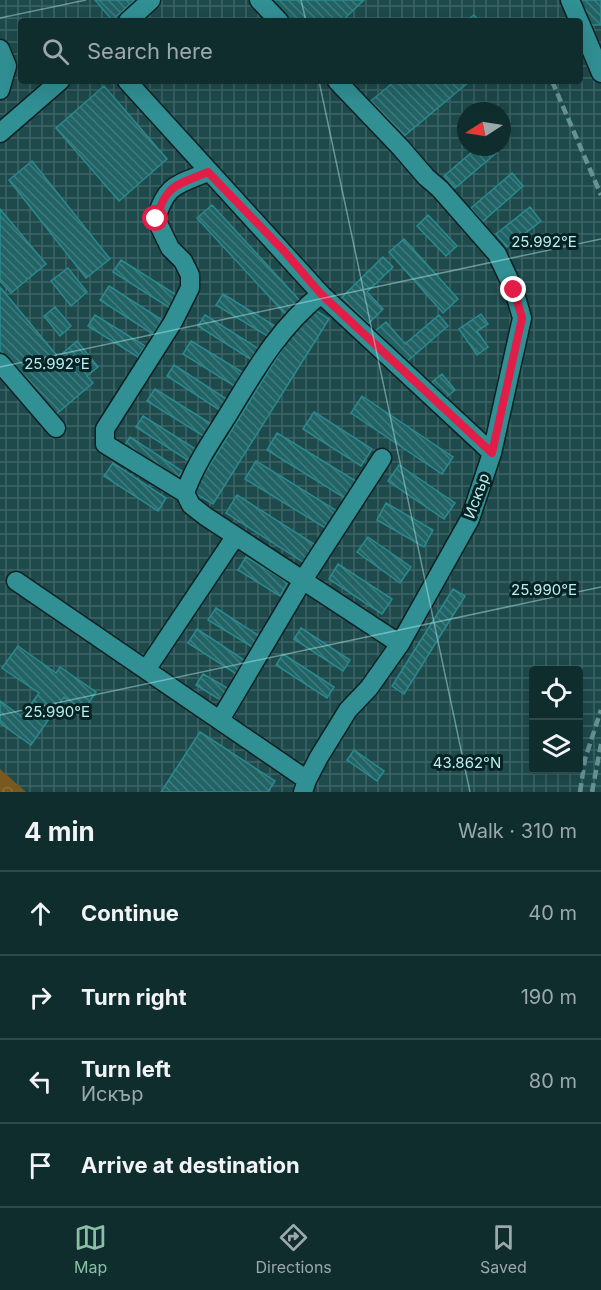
<!DOCTYPE html>
<meta charset="utf-8">
<style>
:root{--surface:#102d2e;--page:#1e393a;--text:#f1f3f6;--muted:#9ca8aa;--line:#30494a;--accent:#8abfa5}
body{margin:0;font-family:Inter,sans-serif;background:var(--page);color:var(--text)}
.controls{position:absolute;right:18px;bottom:18px;display:grid;overflow:hidden;border-radius:6px;box-shadow:0 6px 24px #0002}
.controls button{width:54px;height:54px;display:grid;place-items:center;padding:0;border:0;border-bottom:2px solid var(--line);background:var(--surface);color:var(--text);font:30px sans-serif}
.compass{position:absolute;left:457px;top:102px;width:54px;height:54px;border-radius:50%;background:var(--surface);box-shadow:0 6px 24px #0002;rotate:258deg}
.stop{position:absolute;width:18px;height:18px;margin:-14px;border:4px solid #e11d48;border-radius:50%;background:#fff}
.stop.end{background:#e11d48;border-color:#fff;box-shadow:0 2px 6px #0008}
.list{margin:0;padding:0;list-style:none}
h2{display:flex;justify-content:space-between;align-items:center;height:78px;margin:0;padding:0 24px;font-size:26px}
h2 small{font-size:20px;font-weight:400;color:var(--muted)}
.list li{display:grid;grid-template-columns:39px 1fr auto;gap:18px;align-items:center;box-sizing:border-box;height:84px;padding:0 24px;border-top:2px solid var(--line)}
.list b{display:block;font-size:22px;white-space:nowrap}
.list p{margin:0;font-size:20px;white-space:nowrap;color:var(--muted)}
.list em{font-size:20px;font-style:normal;color:var(--muted)}
.icon{flex:none;width:33px;height:33px;fill:none;stroke:currentColor;stroke-width:2;stroke-linecap:round;stroke-linejoin:round}
.map{position:relative;flex:none;width:601px;height:792px;overflow:hidden}
.search{position:absolute;background:var(--surface);box-shadow:0 6px 24px #0002;left:18px;right:18px;top:18px;height:66px;display:flex;align-items:center;gap:15px;box-sizing:border-box;padding:0 21px;border-radius:6px;color:var(--muted);font-size:22px}
.sheet{height:414px;background:var(--surface)}
nav{display:flex;justify-content:space-around;align-items:center;box-sizing:border-box;height:84px;border-top:2px solid var(--line);background:var(--surface);font-size:16px;color:var(--muted)}
nav a{display:grid;justify-items:center;gap:3px}
nav .on{color:var(--accent)}
.map>svg:first-child{display:block}
</style>
<div class="map">
<svg width="601" height="792" viewBox="0 0 601 792">
<defs>
<pattern id="industrial-grid" width="8" height="8" patternUnits="userSpaceOnUse" patternTransform="scale(1.5)"><rect width="8" height="8" fill="#1e4a4c"/><path d="M0 4h8M4 0v8" fill="none" stroke="#3d6466"/></pattern>
<pattern id="forest-crowns" width="20" height="18" patternUnits="userSpaceOnUse" patternTransform="scale(1.5)"><rect width="20" height="18" fill="#79591e"/><path d="M2 6a3 3 0 1 1 6 0M12 15a3 3 0 1 1 6 0" fill="none" stroke="#8a713f"/></pattern>
<pattern id="building-back-hatch" width="6" height="6" patternUnits="userSpaceOnUse" patternTransform="scale(1.5)"><rect width="6" height="6" fill="#226366"/><path d="M-1 5l2 2M0 0l6 6M5-1l2 2" fill="none" stroke="#407a7c"/></pattern>
</defs>
<rect width="100%" height="100%" fill="#163c3e"/>
<!-- industrial -->
<path fill="url(#industrial-grid)" fill-rule="evenodd" d="M 0,0 L 601,0 L 601,792 L 0,792 ZM 21,21 L 580,21 L 580,81 L 21,81 ZM 466,111 L 502,111 L 502,147 L 466,147 ZM 534,670 L 578,670 L 578,770 L 534,770 Z"/>
<!-- forest -->
<path fill="url(#forest-crowns)" d="M 0,769 L 26,792 L 0,792 Z"/>
<!-- building -->
<path fill="url(#building-back-hatch)" stroke="#2a8a8e" stroke-width="1.5" d="M 95,0 L 135,0 L 112,20 Z
M 268,0 L 364,0 L 342,21 L 289,21 Z
M 578,0 L 601,0 L 601,25 L 590,25 Z
M 474,15 L 479,21 L 466,21 Z
M 395,81 L 470,81 L 397,142 L 366,105 Z
M 104,86 L 167,159 L 119,201 L 56,128 Z
M 478,147 L 499,147 L 501,149 L 455,188 L 444,176 Z
M 32,161 L 110,259 L 86,278 L 9,180 Z
M 512,173 L 523,186 L 482,222 L 471,208 Z
M 212,205 L 302,303 L 287,316 L 197,218 Z
M 530,207 L 541,221 L 507,247 L 496,234 Z
M 0,209 L 46,264 L 11,293 L 0,281 Z
M 428,215 L 457,246 L 446,256 L 417,226 Z
M 404,239 L 458,299 L 443,313 L 389,252 Z
M 383,257 L 393,267 L 367,292 L 383,309 L 365,327 L 339,300 Z
M 121,260 L 178,296 L 170,308 L 113,272 Z
M 68,268 L 87,292 L 71,306 L 51,281 Z
M 109,286 L 162,320 L 153,334 L 100,300 Z
M 0,287 L 58,357 L 77,341 L 98,367 L 87,376 L 93,383 L 54,416 L 0,350 Z
M 223,294 L 275,326 L 269,337 L 216,305 Z
M 309,306 L 329,319 L 213,504 L 193,492 Z
M 55,307 L 71,326 L 60,336 L 44,316 Z
M 481,314 L 488,324 L 477,331 L 488,347 L 477,355 L 459,329 Z
M 95,315 L 145,346 L 138,357 L 88,326 Z
M 205,315 L 259,349 L 252,360 L 198,326 Z
M 439,315 L 448,326 L 404,364 L 375,331 L 386,322 L 405,344 Z
M 191,341 L 244,373 L 236,387 L 183,354 Z
M 174,365 L 228,400 L 221,411 L 167,376 Z
M 442,374 L 455,390 L 445,398 L 432,382 Z
M 155,389 L 213,425 L 205,437 L 147,401 Z
M 362,396 L 453,457 L 442,474 L 351,413 Z
M 314,412 L 372,449 L 361,466 L 303,429 Z
M 143,416 L 197,450 L 189,461 L 136,427 Z
M 277,433 L 359,483 L 348,500 L 267,450 Z
M 130,437 L 182,471 L 174,484 L 122,450 Z
M 256,461 L 337,511 L 327,529 L 245,479 Z
M 113,463 L 166,498 L 158,511 L 104,476 Z
M 399,465 L 455,503 L 444,519 L 388,481 Z
M 237,495 L 317,546 L 306,564 L 226,513 Z
M 386,503 L 433,530 L 424,547 L 377,520 Z
M 368,537 L 411,567 L 400,583 L 357,552 Z
M 246,557 L 288,582 L 280,596 L 238,570 Z
M 338,564 L 392,599 L 382,614 L 329,579 Z
M 453,589 L 465,596 L 404,694 L 392,686 Z
M 216,608 L 261,637 L 254,648 L 208,620 Z
M 301,628 L 350,660 L 343,671 L 294,639 Z
M 197,629 L 247,662 L 238,675 L 188,643 Z
M 18,646 L 56,673 L 60,667 L 96,692 L 84,710 L 64,697 L 31,745 L 0,723 L 0,701 L 22,717 L 39,693 L 2,668 Z
M 283,654 L 334,687 L 327,698 L 276,665 Z
M 203,674 L 229,689 L 222,701 L 196,685 Z
M 200,732 L 275,781 L 268,792 L 161,792 Z
M 354,750 L 384,771 L 377,781 L 347,760 Z"/>
<g fill="none" stroke-linecap="round" stroke-linejoin="round">
<!-- minor casing -->
<g stroke="#102021" stroke-width="21">
<path id="minor" d="M 259,0 L 279,21
M 570,0 L 579,21
M 128,21 L 151,0
M 580,23 L 601,73
M 0,49 L 7,66 L 0,90
M 127,81 L 321,294 L 492,453
M 0,133 L 60,81
M 321,294 C 279,328 257,367 229,413 C 213,439 195,464 185,493 L 191,505 L 205,516 L 400,644
M 0,363 L 56,428
M 185,493 L 105,444 L 105,429 L 173,322 L 190,288 L 190,275 L 183,261 L 170,248 L 156,219 C 166,184 177,185 208,172
M 16,581 L 307,780
M 146,670 L 235,537
M 220,720 L 303,580 L 382,458
M 303,792 L 307,780 L 319,757 L 348,710 L 369,688 L 400,644 L 470,519 L 492,453 L 522,318 L 514,290 L 497,254 L 440,189 L 426,177 L 401,148 L 337,81"/>
</g>
<!-- minor -->
<use href="#minor" stroke="#319094" stroke-width="18"/>
<!-- rail -->
<path stroke="#659395" stroke-width="4.5" stroke-dasharray="9 4.5" stroke-linecap="butt" d="M 552,81 L 601,195
M 580,792 L 585,759 L 601,710
M 592,792 L 601,744"/>
</g>
<g fill="none" stroke-linecap="round" stroke-linejoin="round">
<!-- route -->
<path stroke="#e11d48" stroke-width="8" d="M 156,219 C 166,184 177,185 208,172 L 284,251 L 321,294 L 492,453 L 522,318 L 514,290"/>
</g>
<!-- ticks -->
<path fill="none" stroke="#baeff1" stroke-width="1.5" stroke-opacity="0.45" d="M 301,0 L 306,21M 0,18 L 86,0M 319,81 L 470,792M 0,367 L 601,239M 0,715 L 601,587"/>
<g text-anchor="middle" stroke-width="6" stroke-linejoin="round" paint-order="stroke">
<!-- street labels -->
<g font-size="15" fill="#baeff1" stroke="#072223">
<text transform="translate(477 496) rotate(-70)" y="5">Искър</text>
</g>
</g>
<g font-size="15" text-anchor="middle" fill="#baeff1" stroke="#072223" stroke-width="6" stroke-linejoin="round" paint-order="stroke">
<text x="544" y="247">25.992°E</text>
<text x="57" y="369">25.992°E</text>
<text x="544" y="595">25.990°E</text>
<text x="57" y="717">25.990°E</text>
<text x="467" y="768">43.862°N</text>
</g>
</svg>
<div class="controls">
<button><svg class="icon" aria-label="locate" viewBox="0 0 24 24"><circle cx="12" cy="12" r="6"/><path d="M12 2v4M12 18v4M2 12h4M18 12h4"/></svg></button>
<button><svg class="icon" aria-label="layers" viewBox="0 0 24 24"><path d="M12 4l9 5-9 5-9-5zM3 14l9 5 9-5"/></svg></button>
</div>
<svg class="compass" viewBox="-18 -18 36 36"><path d="M0-13l5 13h-10z" fill="#e53935"/><path d="M0 13l5-13h-10z" fill="#9ca8aa"/></svg>
<div class="stop" style="left:156px;top:219px"></div>
<div class="stop end" style="left:514px;top:290px"></div>
<div class="search"><svg class="icon" aria-label="search" viewBox="0 0 24 24"><circle cx="10" cy="10" r="6"/><path d="M15 15l6 6"/></svg>Search here</div>
</div>
<section class="sheet">
<h2>4 min<small>Walk · 310 m</small></h2>
<ul class="list">
<li><svg class="icon" aria-label="ahead" viewBox="0 0 24 24"><path d="M12 20V5M6 11l6-6 6 6"/></svg><div><b>Continue</b></div><em>40 m</em></li>
<li><svg class="icon" aria-label="right" viewBox="0 0 24 24"><path d="M7 20v-9h11M14 6l5 5-5 5"/></svg><div><b>Turn right</b></div><em>190 m</em></li>
<li><svg class="icon" aria-label="left" viewBox="0 0 24 24"><path d="M17 20v-9H6M10 6l-5 5 5 5"/></svg><div><b>Turn left</b><p>Искър</p></div><em>80 m</em></li>
<li><svg class="icon" aria-label="arrive" viewBox="0 0 24 24"><path d="M6 21V4h12l-3 4 3 4H6"/></svg><div><b>Arrive at destination</b></div></li>
</ul>
</section>
<nav>
<a class="on"><svg class="icon" aria-label="map" viewBox="0 0 24 24"><path d="M3 6l6-2 6 2 6-2v14l-6 2-6-2-6 2zM9 4v14M15 6v14"/></svg>Map</a>
<a><svg class="icon" aria-label="directions" viewBox="0 0 24 24"><path d="M12 3l9 9-9 9-9-9zM9 14v-3h6M13 9l2 2-2 2"/></svg>Directions</a>
<a><svg class="icon" aria-label="saved" viewBox="0 0 24 24"><path d="M7 4h10v16l-5-4-5 4z"/></svg>Saved</a>
</nav>
